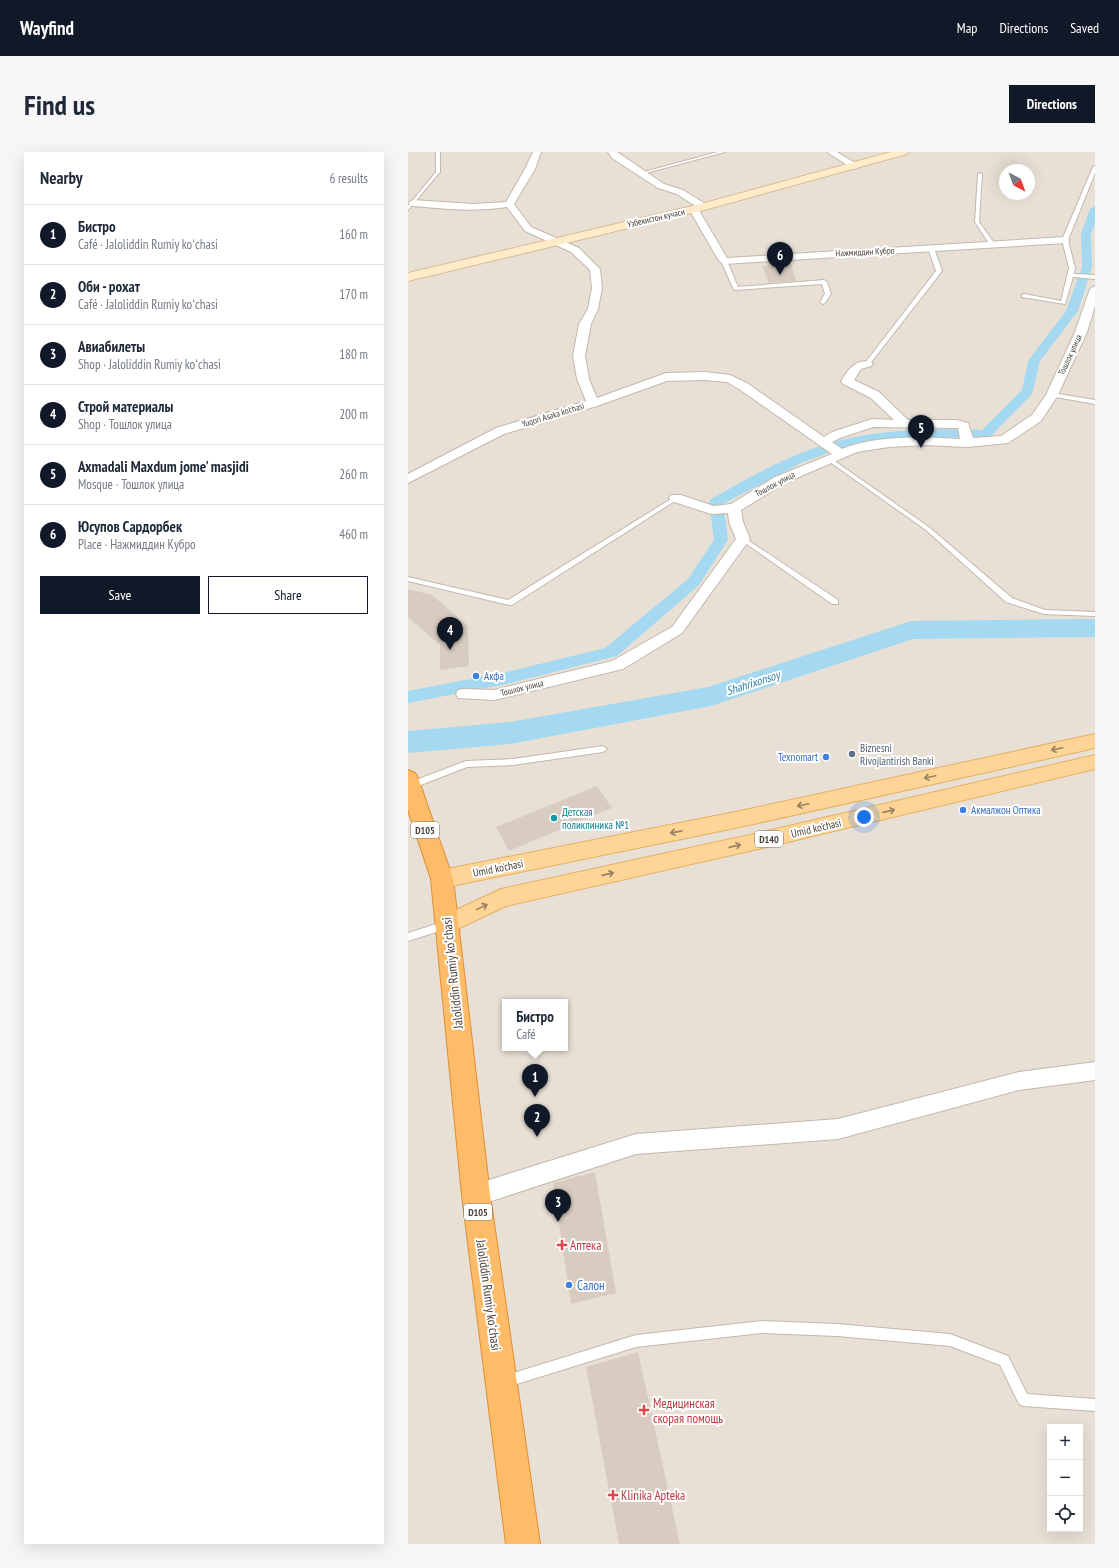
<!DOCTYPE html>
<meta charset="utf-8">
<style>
:root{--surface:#fff;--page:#f6f6f7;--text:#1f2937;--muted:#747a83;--line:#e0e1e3;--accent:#111827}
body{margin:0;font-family:"PT Sans Narrow",sans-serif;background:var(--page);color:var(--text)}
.controls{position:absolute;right:12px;bottom:12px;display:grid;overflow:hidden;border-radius:0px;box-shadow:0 4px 16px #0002}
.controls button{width:36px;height:36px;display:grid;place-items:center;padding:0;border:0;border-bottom:1px solid var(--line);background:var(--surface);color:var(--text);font:20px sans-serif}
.compass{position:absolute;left:591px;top:12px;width:36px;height:36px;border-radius:50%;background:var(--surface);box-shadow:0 4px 16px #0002;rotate:139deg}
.you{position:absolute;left:456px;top:665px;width:14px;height:14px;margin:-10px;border:3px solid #fff;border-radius:50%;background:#1a73e8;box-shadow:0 0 0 6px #1a73e833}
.badge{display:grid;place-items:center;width:26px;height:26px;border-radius:50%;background:var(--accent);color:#fff;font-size:13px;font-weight:700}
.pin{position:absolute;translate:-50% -33px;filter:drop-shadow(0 1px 2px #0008)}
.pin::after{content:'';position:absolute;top:21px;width:14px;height:12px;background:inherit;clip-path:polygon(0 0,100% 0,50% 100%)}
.popup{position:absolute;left:94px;top:847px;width:66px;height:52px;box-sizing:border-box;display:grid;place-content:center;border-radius:0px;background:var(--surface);filter:drop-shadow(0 1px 3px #0005);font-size:13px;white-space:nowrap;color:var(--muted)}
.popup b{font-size:15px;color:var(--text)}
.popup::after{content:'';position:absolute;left:50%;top:100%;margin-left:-8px;border:8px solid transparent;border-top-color:var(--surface)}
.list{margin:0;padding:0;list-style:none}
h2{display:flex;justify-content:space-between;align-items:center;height:52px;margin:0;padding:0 16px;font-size:17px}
h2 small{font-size:13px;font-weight:400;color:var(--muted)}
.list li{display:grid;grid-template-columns:26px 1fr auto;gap:12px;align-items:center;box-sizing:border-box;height:60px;padding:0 16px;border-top:1px solid var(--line)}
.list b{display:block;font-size:15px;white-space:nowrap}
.list p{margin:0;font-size:13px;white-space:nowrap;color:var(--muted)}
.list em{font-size:13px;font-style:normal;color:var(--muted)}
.actions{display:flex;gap:8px;padding:12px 16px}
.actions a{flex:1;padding:9px 0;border:1px solid var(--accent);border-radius:0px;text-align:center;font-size:14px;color:var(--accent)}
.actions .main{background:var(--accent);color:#fff}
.icon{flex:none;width:22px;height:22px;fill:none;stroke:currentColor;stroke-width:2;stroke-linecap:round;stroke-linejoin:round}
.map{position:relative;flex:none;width:687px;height:1392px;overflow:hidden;border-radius:0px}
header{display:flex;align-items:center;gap:24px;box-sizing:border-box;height:56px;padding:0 20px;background:var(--accent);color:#fff}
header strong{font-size:19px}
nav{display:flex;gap:22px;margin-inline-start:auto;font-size:14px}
.intro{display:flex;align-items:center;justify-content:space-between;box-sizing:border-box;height:96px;padding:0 24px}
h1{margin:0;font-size:28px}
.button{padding:10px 18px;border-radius:0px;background:var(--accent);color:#fff;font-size:14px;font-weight:700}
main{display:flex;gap:24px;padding:0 24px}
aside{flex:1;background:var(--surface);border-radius:0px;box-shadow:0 4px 16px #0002}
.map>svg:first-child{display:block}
</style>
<header>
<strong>Wayfind</strong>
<nav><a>Map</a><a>Directions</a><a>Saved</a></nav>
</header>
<div class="intro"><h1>Find us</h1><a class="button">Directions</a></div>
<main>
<aside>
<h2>Nearby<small>6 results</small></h2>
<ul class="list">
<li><span class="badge">1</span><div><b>Бистро</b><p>Café · Jaloliddin Rumiy koʻchasi</p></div><em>160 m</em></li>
<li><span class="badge">2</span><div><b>Оби - рохат</b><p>Café · Jaloliddin Rumiy koʻchasi</p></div><em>170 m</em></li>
<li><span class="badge">3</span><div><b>Авиабилеты</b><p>Shop · Jaloliddin Rumiy koʻchasi</p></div><em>180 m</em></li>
<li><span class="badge">4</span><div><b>Строй материалы</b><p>Shop · Тошлок улица</p></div><em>200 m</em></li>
<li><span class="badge">5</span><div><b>Axmadali Maxdum jome' masjidi</b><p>Mosque · Тошлок улица</p></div><em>260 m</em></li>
<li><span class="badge">6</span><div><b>Юсупов Сардорбек</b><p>Place · Нажмиддин Кубро</p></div><em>460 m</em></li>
</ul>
<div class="actions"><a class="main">Save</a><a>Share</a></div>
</aside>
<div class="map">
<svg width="687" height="1392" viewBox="0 0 687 1392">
<rect width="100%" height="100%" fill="#f4efe7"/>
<!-- residential -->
<path fill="#e8e0d5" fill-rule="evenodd" d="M 0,0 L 687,0 L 687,1392 L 0,1392 ZM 597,18 L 621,18 L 621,42 L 597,42 ZM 97,850 L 157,850 L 157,896 L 97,896 ZM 642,1275 L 672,1275 L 672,1377 L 642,1377 Z"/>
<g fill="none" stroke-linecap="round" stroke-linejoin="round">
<!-- canal -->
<path fill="#a4d9f1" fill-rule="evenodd" d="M 687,54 L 687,71 L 683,82 L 684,115 L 670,159 L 632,209 L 624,242 L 582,285 L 510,286 L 464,290 L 443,294 L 425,299 L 393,311 L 315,352 L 320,388 L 291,433 L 209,504 L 99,532 L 0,551 L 0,539 L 99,520 L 197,496 L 280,427 L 306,388 L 301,350 L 303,347 C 339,327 376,305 416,293 C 467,277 521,276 574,278 L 614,238 L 620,209 L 658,159 L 674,115 L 673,82 L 682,57 Z"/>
<!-- river -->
<path fill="#a4d9f1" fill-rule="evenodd" d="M 687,467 L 687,485 L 505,487 L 303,554 L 102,592 L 0,601 L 0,579 L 102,570 L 300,535 L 503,469 Z"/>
</g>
<!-- building -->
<path fill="#d8ccc0" d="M 383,112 L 388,129 L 361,131 L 354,114 Z
M 0,437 L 24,443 L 60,474 L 61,514 L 32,518 L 32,493 L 0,465 Z
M 189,634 L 204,656 L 101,699 L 88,675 Z
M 187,1020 L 208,1141 L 163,1152 L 145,1031 Z
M 230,1200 L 272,1392 L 211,1392 L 178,1215 Z"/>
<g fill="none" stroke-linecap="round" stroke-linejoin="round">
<!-- lane casing -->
<g stroke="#c2b8ad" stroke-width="2">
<path id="lane" d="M 28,0 L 32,0 L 32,20 L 0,58 L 0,54 L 28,20 Z
M 310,0 L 317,0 L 234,22 L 232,21 Z
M 687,14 L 687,21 L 660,88 L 667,116 L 666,122 L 687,123 L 687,127 L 665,125 L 657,152 L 614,145 L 614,143 L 616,142 L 653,149 L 661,116 L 654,88 L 685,15 Z
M 572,21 L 574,22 L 571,70 L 587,92 L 584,94 L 582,93 L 567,70 L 570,22 Z
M 523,94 L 526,96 L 534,119 L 461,213 L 457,213 L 457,211 L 528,119 L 520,96 Z
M 316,107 L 319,109 L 330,135 L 416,128 L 419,130 L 423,142 L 417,151 L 415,152 L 412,150 L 417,142 L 414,132 L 326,138 L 313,109 Z
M 644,241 L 687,248 L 687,252 L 642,244 L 641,243 Z
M 421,305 L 522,376 L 604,446 L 637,458 L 687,460 L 687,464 L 636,462 L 598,450 L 518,378 L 419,308 L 419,306 Z
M 268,344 L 270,345 L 270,347 L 104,453 L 101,453 L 0,429 L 0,425 L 100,448 Z
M 335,385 L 430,448 L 430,452 L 424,452 L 333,388 L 333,386 Z
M 195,594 L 199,597 L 195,600 L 105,613 L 59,615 L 5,636 L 0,637 L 0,631 L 58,609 L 105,607 Z
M 38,769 L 41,770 L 43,773 L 41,776 L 0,789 L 0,781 Z
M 354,1169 L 429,1172 L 542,1182 L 600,1204 L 619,1242 L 687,1247 L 687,1259 L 615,1254 L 611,1252 L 592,1213 L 542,1194 L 429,1184 L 354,1181 L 228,1195 L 96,1236 L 92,1234 L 90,1230 L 92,1226 L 96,1224 L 228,1183 Z"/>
</g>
<!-- street casing -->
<g stroke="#c2b8ad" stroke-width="2">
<path id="street" d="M 125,0 L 133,0 L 127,17 L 106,52 L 123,75 L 171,96 L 192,117 L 194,136 L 190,157 L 183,172 L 177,204 L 181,227 L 189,246 L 258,221 L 297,220 L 322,223 L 339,231 L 416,285 L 424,280 L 464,267 L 486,268 L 463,246 L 435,232 L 433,229 C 440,218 448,206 463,210 L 465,212 L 463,214 L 453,217 L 446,228 L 471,240 L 500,268 L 549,268 L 560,271 L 565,286 L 593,284 L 624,263 L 638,243 L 667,180 L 682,137 L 687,134 L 687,154 L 679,180 L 650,243 L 633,269 L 600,291 L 559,295 L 518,293 L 481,295 L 449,300 L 377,331 L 333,358 L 335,370 L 342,387 L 274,481 L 215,517 L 86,548 L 50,546 L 48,542 L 50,538 L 56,537 L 86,538 L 204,509 L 264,475 L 328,387 L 321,370 L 320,361 L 305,362 L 300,361 L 263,349 L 261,346 L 263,343 L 273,343 L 306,354 L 323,352 L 367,325 L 424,302 L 331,237 L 319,230 L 297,228 L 259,229 L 189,254 L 96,282 L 0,331 L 0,322 L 88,276 L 178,249 L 169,227 L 165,204 L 171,172 L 180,157 L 184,136 L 182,118 L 163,100 L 117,79 L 99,55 C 67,60 36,57 5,54 L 0,51 L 5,48 L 65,52 L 98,50 L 117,17 ZM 465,275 L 548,276 L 550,276 L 552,287 C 515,285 469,283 434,297 L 424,290 L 432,286 Z
M 200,0 L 209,0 L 256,32 L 275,38 L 299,53 L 301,55 L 296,58 L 289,55 L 319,106 L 657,85 L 662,88 L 657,91 L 316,112 L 311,109 L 281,57 L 283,55 L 289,55 L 269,42 L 250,36 L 204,6 Z
M 419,0 L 429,0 L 452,14 L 447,17 L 444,16 Z
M 687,910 L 687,928 L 611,938 L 430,987 L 228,1002 L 68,1054 L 60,1051 L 57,1043 L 60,1035 L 68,1032 L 228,982 L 430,967 L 611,920 Z"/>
</g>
<!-- secondary casing -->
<g stroke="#d4bd97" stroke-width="2">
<path id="secondary" d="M 483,0 L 500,0 L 499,2 L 300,57 L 0,129 L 0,121 L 293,52 Z"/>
</g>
<!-- primary casing -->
<g stroke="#e4b065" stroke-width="2">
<path id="primary" d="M 687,582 L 687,596 L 332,675 L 34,736 L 26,733 L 23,727 L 26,721 L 34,718 L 332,659 Z
M 687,603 L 687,617 L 359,695 L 98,754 L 39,782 L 31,780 L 27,773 L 31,766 L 93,737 L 359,679 Z"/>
</g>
<!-- highway casing -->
<g stroke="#de8e37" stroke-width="2">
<path id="highway" d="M 0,618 L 7,621 L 10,626 L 45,727 L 82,1043 L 132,1392 L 98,1392 L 54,1043 L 23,727 L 0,658 Z"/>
</g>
<!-- lane -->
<use href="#lane" fill="#fff" fill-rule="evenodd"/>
<!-- street -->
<use href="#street" fill="#fff" fill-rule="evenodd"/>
<!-- secondary -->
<use href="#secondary" fill="#ffebc7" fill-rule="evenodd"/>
<!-- primary -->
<use href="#primary" fill="#fed596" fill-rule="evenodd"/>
<!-- highway -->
<use href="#highway" fill="#febc68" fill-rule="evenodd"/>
</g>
<!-- one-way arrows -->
<defs><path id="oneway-shaft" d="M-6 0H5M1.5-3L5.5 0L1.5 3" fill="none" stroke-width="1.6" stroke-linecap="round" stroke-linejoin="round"/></defs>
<g stroke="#998261">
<use href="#oneway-shaft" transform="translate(649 597) rotate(168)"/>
<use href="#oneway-shaft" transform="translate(522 625) rotate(168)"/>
<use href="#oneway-shaft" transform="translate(395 653) rotate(168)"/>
<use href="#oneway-shaft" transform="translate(481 659) rotate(-13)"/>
<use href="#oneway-shaft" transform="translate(268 680) rotate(169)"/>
<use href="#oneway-shaft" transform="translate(327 694) rotate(-13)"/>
<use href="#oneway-shaft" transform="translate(200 722) rotate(-13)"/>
<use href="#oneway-shaft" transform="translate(74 755) rotate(-26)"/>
</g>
<!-- markers -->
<g fill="#3f7fe0" stroke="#fff" stroke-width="1.5">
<circle cx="68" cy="524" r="4"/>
<circle cx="418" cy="605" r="4"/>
<circle cx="555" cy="658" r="4"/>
<circle cx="161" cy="1133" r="4"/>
</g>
<circle fill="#5c6f8a" stroke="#fff" stroke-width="1.5" cx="444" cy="602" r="4"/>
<circle fill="#0f9aa8" stroke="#fff" stroke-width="1.5" cx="146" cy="666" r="4"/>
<g fill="#e0444e" stroke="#fff" stroke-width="1.5">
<path d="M152 1087h4v4h4v4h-4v4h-4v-4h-4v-4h4z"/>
<path d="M234 1252h4v4h4v4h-4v4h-4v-4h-4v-4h4z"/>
<path d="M203 1337h4v4h4v4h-4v4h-4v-4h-4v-4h4z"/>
</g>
<g text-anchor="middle" stroke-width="4" stroke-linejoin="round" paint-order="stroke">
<!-- far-street labels -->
<g font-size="9" fill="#473f36" stroke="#fff">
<text transform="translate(248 66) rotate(-13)" y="3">Узбекистон кучаси</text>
<text transform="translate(457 100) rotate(-3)" y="3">Нажмиддин Кубро</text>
<text transform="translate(662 203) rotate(-65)" y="3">Тошлок улица</text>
<text transform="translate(145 263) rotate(-17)" y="3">Yuqori Asaka ko'chasi</text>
<text transform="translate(367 332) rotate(-28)" y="3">Тошлок улица</text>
<text transform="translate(114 536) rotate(-14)" y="3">Тошлок улица</text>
</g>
<!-- shield labels -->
<g fill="#fff" stroke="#7e7972" stroke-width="1">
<rect x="3" y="670" width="28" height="16" rx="3"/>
<rect x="347" y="679" width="28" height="16" rx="3"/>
<rect x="56" y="1052" width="28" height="16" rx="3"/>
</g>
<g font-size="10" font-weight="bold" fill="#473f36">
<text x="17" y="682">D105</text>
<text x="361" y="691">D140</text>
<text x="70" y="1064">D105</text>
</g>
<!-- shop labels -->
<g font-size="11" fill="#366cbe" stroke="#fff" text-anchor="start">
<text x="76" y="528">Акфа</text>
<text x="410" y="609" text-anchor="end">Texnomart</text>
<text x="563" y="662">Акмалжон Оптика</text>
</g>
<!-- service labels -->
<g font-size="11" fill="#4e5e75" stroke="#fff" text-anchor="start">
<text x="452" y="600">Biznesni<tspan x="452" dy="13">Rivojlantirish Banki</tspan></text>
</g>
<!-- culture labels -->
<g font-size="11" fill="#0d838f" stroke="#fff" text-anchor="start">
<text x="154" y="664">Детская<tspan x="154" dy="13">поликлиника №1</tspan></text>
</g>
<!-- street labels -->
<g font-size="11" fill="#473f36" stroke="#fff">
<text transform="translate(408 676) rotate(-13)" y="4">Umid ko'chasi</text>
<text transform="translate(90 716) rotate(-11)" y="4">Umid ko'chasi</text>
</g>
<!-- water labels -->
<g font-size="12" font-style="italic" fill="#2b7ea4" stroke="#fff">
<text transform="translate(345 531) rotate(-18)" y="4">Shahrixonsoy</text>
</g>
<!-- near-street labels -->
<g font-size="13" fill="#473f36" stroke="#fff">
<text transform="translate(44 821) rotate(-96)" y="5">Jaloliddin Rumiy koʻchasi</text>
<text transform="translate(81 1143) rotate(82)" y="5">Jaloliddin Rumiy koʻchasi</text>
</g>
<!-- near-health labels -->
<g font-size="13" fill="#be3a42" stroke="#fff" text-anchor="start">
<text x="162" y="1098">Аптека</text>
<text x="245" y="1256">Медицинская<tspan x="245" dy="15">скорая помощь</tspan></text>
<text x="213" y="1348">Klinika Apteka</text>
</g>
<!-- near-shop labels -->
<g font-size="13" fill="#366cbe" stroke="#fff" text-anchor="start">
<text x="169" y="1138">Салон</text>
</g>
</g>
</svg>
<div class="controls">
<button>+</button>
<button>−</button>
<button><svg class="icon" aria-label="locate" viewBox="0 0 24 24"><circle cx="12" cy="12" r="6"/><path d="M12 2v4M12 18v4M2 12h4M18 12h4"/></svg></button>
</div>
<svg class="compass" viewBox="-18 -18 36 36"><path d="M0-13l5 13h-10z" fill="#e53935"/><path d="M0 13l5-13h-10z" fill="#747a83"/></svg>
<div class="you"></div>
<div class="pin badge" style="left:127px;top:945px">1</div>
<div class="popup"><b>Бистро</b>Café</div>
<div class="pin badge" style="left:129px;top:985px">2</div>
<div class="pin badge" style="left:150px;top:1070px">3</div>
<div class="pin badge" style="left:42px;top:498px">4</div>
<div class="pin badge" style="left:513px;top:296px">5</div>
<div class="pin badge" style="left:372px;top:123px">6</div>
</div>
</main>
